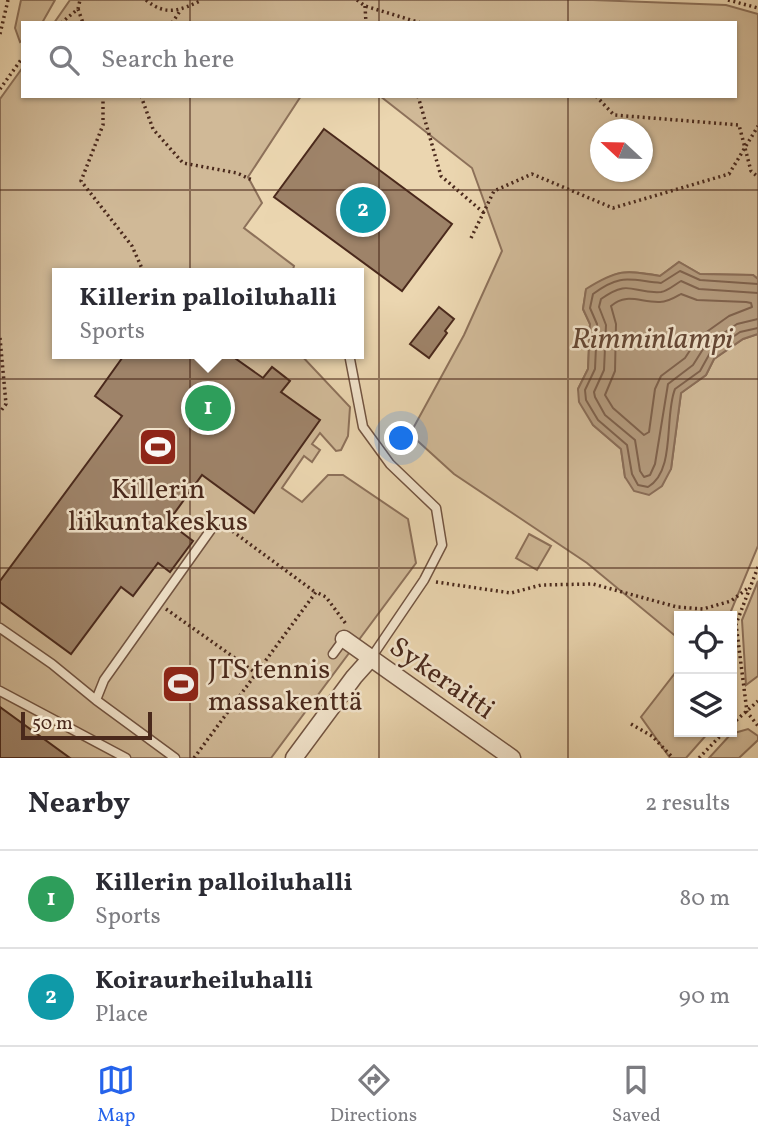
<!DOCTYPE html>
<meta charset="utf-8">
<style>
:root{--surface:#fff;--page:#f2f2f3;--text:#2b2b33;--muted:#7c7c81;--line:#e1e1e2;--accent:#2563eb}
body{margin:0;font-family:Vollkorn,serif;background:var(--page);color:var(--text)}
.controls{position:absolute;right:21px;bottom:21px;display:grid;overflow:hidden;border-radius:0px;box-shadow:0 2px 5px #0004}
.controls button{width:63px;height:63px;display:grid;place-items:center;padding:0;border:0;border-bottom:2px solid var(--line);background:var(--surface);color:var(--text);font:35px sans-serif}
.compass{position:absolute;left:590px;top:119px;width:63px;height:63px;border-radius:50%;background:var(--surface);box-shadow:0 2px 5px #0004;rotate:292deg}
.scale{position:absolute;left:21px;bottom:18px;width:131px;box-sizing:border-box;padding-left:7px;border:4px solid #4a291c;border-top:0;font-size:19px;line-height:24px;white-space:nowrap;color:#4a291c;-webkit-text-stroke:5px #f2e4cc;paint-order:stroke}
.you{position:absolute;left:402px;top:439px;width:24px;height:24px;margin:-18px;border:5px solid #fff;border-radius:50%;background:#1a73e8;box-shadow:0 0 0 10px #1a73e833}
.badge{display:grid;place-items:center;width:46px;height:46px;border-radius:50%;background:var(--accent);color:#fff;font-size:23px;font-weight:700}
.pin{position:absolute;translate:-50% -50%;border:4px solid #fff;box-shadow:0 2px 7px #0006}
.popup{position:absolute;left:52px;top:268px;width:312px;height:91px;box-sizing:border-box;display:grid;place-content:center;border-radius:0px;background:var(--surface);filter:drop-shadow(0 2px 5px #0005);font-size:23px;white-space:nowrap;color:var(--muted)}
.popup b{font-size:26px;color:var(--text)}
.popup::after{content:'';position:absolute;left:50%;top:100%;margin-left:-14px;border:14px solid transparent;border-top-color:var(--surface)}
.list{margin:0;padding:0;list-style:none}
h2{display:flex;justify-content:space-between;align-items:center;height:91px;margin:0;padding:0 28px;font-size:30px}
h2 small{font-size:23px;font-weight:400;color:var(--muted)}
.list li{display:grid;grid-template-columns:46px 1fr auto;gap:21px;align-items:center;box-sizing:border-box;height:98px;padding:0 28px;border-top:2px solid var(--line)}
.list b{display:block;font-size:26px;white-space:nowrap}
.list p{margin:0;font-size:23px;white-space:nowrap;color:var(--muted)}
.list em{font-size:23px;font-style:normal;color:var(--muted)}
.icon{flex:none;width:38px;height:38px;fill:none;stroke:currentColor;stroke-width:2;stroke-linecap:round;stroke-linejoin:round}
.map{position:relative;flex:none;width:758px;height:758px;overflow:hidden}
.search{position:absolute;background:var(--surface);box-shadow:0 2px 5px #0004;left:21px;right:21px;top:21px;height:77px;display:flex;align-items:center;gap:18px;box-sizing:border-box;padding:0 24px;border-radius:0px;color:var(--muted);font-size:26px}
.sheet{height:287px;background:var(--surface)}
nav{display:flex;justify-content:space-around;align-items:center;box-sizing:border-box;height:98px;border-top:2px solid var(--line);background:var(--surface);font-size:19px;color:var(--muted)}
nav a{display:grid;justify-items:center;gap:4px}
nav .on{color:var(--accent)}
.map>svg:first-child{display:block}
</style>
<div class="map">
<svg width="758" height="758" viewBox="0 0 758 758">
<rect width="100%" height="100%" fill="#ebd6b0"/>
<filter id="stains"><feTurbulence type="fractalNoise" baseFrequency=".00286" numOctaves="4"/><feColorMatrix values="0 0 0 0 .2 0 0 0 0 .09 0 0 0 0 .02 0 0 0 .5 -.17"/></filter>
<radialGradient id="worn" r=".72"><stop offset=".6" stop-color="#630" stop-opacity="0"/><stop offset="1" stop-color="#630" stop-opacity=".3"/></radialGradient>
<!-- green -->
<path fill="#d0b997" stroke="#8d715a" stroke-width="2" fill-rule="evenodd" d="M 21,0 L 55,0 L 42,23 L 23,23 L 23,40 L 20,42 L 15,28 Z
M 70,0 L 593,0 L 726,5 L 758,14 L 758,279 L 753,275 L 700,274 L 679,262 L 660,276 C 624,269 617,270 586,290 L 583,309 L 590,324 L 588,369 L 578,389 L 593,425 L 621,449 L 625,477 L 671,469 L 681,393 L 706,375 L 714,359 L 743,339 L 758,334 L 758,546 L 729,616 L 679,616 L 679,639 L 587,563 L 454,474 L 410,434 L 464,335 L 502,251 L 472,168 L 380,96 L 735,96 L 735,23 L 54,23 ZM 600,130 L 642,130 L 642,172 L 600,172 Z
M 23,67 L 23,96 L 301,96 L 248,177 L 262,203 L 244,228 L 294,266 L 292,273 L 58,273 L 58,354 L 300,354 L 350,407 L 348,436 L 341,450 L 336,451 L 320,433 L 312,444 L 320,450 L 312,462 L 304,456 L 282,488 L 302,502 L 328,475 L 343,475 L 408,519 L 416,563 L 271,758 L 0,758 L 0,99 Z
M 529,534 L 551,546 L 537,570 L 516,558 Z
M 758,581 L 758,676 L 746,685 L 742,620 Z
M 679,668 L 679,732 L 709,732 L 686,758 L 670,758 L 641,717 Z
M 748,729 L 758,736 L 758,740 L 739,758 L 709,758 L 731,734 Z"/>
<!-- water -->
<path fill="#b49b7e" stroke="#8a6d57" stroke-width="2" d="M 679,262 L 700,274 L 753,275 L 758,279 L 758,334 L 743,339 L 714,359 L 706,375 L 681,393 L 671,469 L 662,486 L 649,495 L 634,491 L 625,477 L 621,449 L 593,425 L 579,402 L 578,389 L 588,369 L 590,324 L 583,309 L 586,289 C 618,269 624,270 660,276 Z"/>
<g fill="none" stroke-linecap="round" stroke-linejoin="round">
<!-- shore -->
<path stroke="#7f624d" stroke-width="2" d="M 758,284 L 700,280 L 680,271 L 661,283 C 629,280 621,273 593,294 L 590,308 L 597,324 L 595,369 L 585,390 L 586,400 L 598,420 L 627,445 L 632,474 L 638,485 L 648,487 C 676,471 664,416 675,389 L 700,371 L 710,353 L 740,332 L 758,328
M 758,293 L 699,289 L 681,281 C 674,285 668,291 661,292 C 632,294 630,278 601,299 L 599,307 L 606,325 L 604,370 L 594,392 L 595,397 L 605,415 L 635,440 L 640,471 L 644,477 L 650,475 L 655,464 L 668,384 L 693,365 L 705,346 L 737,324 L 758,319
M 681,294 L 697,300 L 746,302 L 751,303 L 752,307 L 729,316 L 698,338 L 685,358 L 661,376 L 655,389 L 649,432 L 644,435 L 613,408 L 605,395 L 615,371 L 616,324 L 611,306 C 627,292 641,303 660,302 C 668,302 674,298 681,294 Z"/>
</g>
<!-- building -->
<path fill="#9e8369" stroke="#4a291c" stroke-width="2" d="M 324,129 L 452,224 L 402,291 L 274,197 Z
M 439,307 L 454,319 L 445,331 L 447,333 L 429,358 L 410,344 Z
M 125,354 L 229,354 L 263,378 L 272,367 L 290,381 L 281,392 L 320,420 L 254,513 L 202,475 L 168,522 L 193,541 L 170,572 L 158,563 L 133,596 L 121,587 L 71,654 L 0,602 L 0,581 L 122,416 L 95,396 Z
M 0,707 L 70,758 L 0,758 Z"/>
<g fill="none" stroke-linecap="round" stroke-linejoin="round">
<!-- lane casing -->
<g stroke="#725441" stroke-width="11">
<path id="lane" d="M 349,354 L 363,427 L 390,464 L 436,508 L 442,545 L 424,580 L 371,658
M 0,628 L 52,664 L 96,700
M 333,654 L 344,639
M 0,691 L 126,758
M 175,758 L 96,700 L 104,680 L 217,521"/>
</g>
<!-- street casing -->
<g stroke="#725441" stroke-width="19">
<path id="street" d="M 344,639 L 512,758
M 294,758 L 354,677 L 371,658"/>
</g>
<!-- path -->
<path stroke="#4a291c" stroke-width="3.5" stroke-dasharray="2 3.5" stroke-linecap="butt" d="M 146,0 C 166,17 181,10 202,0
M 357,0 L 365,6 L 421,23
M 728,0 L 758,8
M 365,6 L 366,23
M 78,9 L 83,23
M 61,23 L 78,9 L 80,0
M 172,23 L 180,11
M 0,34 L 8,0
M 0,89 L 23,57
M 103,96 L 103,125 L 81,181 L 132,246 L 144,273
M 141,96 L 153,129 L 183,163 L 237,173 L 252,180
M 418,96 L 441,176 L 484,213
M 596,96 L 614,115 L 739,125 L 751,171 L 758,177
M 471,238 L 494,191 L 532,174 L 613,208 L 729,174 L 758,126
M 0,338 L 6,404 L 0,412
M 228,528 L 315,592
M 758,567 L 736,624 L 747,712 L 758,726
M 436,582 L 511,593 L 541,585 L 593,584 L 677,607 L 703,609 L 731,601 L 748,588
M 166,609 L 256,673
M 631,724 L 652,736 L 673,758
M 732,724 L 758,701
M 194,758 L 316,592 L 326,597 L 346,624
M 699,758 L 724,732"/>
<!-- lane -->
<use href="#lane" stroke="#f2e4cc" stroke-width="8"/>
<!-- street -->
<use href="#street" stroke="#f2e4cc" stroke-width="16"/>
</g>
<!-- grid -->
<path fill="none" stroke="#4a291c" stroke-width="2" stroke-opacity="0.55" d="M 190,0 L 190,23M 379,0 L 379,23M 568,0 L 568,23M 190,96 L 190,758M 379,96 L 379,758M 568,96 L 568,758M 0,190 L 758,190M 0,379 L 758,379M 0,568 L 758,568"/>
<!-- icons -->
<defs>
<g id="stadium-square" transform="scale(2.0125)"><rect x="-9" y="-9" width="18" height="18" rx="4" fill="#8f2418" stroke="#f2e4cc"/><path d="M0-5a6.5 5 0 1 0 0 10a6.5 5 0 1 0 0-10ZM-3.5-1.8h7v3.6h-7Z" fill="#fff"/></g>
</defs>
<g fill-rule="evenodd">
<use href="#stadium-square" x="158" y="447"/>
<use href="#stadium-square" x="181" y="684"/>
</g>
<g text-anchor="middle" stroke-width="5" stroke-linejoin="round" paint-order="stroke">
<!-- poi labels -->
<g font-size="28" fill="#4a291c" stroke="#f2e4cc">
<text x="158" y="498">Killerin<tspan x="158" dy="32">liikuntakeskus</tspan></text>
<text x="208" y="678" text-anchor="start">JTS tennis<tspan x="208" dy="32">massakenttä</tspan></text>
</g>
<!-- street labels -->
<g font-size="28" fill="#4a291c" stroke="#f2e4cc">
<text transform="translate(443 677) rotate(35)" y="10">Sykeraitti</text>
</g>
<!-- water labels -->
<g font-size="30" font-style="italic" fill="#644634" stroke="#f2e4cc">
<text x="652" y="348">Rimminlampi</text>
</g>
</g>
<rect width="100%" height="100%" filter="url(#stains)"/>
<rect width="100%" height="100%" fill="url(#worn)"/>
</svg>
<div class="controls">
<button><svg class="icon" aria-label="locate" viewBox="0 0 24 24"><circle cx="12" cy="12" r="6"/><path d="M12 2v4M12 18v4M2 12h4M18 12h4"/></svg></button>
<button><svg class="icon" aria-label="layers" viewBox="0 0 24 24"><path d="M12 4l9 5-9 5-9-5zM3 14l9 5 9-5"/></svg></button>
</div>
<svg class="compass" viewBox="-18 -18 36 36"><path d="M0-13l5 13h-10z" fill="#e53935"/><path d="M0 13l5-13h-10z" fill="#7c7c81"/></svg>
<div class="scale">50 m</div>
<div class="you"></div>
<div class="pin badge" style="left:208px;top:408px;background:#2e9e5b">1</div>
<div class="popup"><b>Killerin palloiluhalli</b>Sports</div>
<div class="pin badge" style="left:363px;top:210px;background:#0f9aa8">2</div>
<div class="search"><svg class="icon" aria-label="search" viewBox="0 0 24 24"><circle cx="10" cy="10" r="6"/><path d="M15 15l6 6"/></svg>Search here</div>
</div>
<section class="sheet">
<h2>Nearby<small>2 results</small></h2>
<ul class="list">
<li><span class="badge" style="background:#2e9e5b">1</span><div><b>Killerin palloiluhalli</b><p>Sports</p></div><em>80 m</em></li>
<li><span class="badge" style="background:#0f9aa8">2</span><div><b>Koiraurheiluhalli</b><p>Place</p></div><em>90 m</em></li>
</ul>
</section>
<nav>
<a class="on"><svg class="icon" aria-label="map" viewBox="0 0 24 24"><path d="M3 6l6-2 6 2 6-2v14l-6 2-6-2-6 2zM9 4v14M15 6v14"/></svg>Map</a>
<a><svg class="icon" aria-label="directions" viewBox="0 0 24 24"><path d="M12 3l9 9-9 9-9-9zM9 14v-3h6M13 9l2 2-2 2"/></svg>Directions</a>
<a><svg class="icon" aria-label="saved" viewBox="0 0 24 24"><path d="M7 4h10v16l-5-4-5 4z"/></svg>Saved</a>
</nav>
